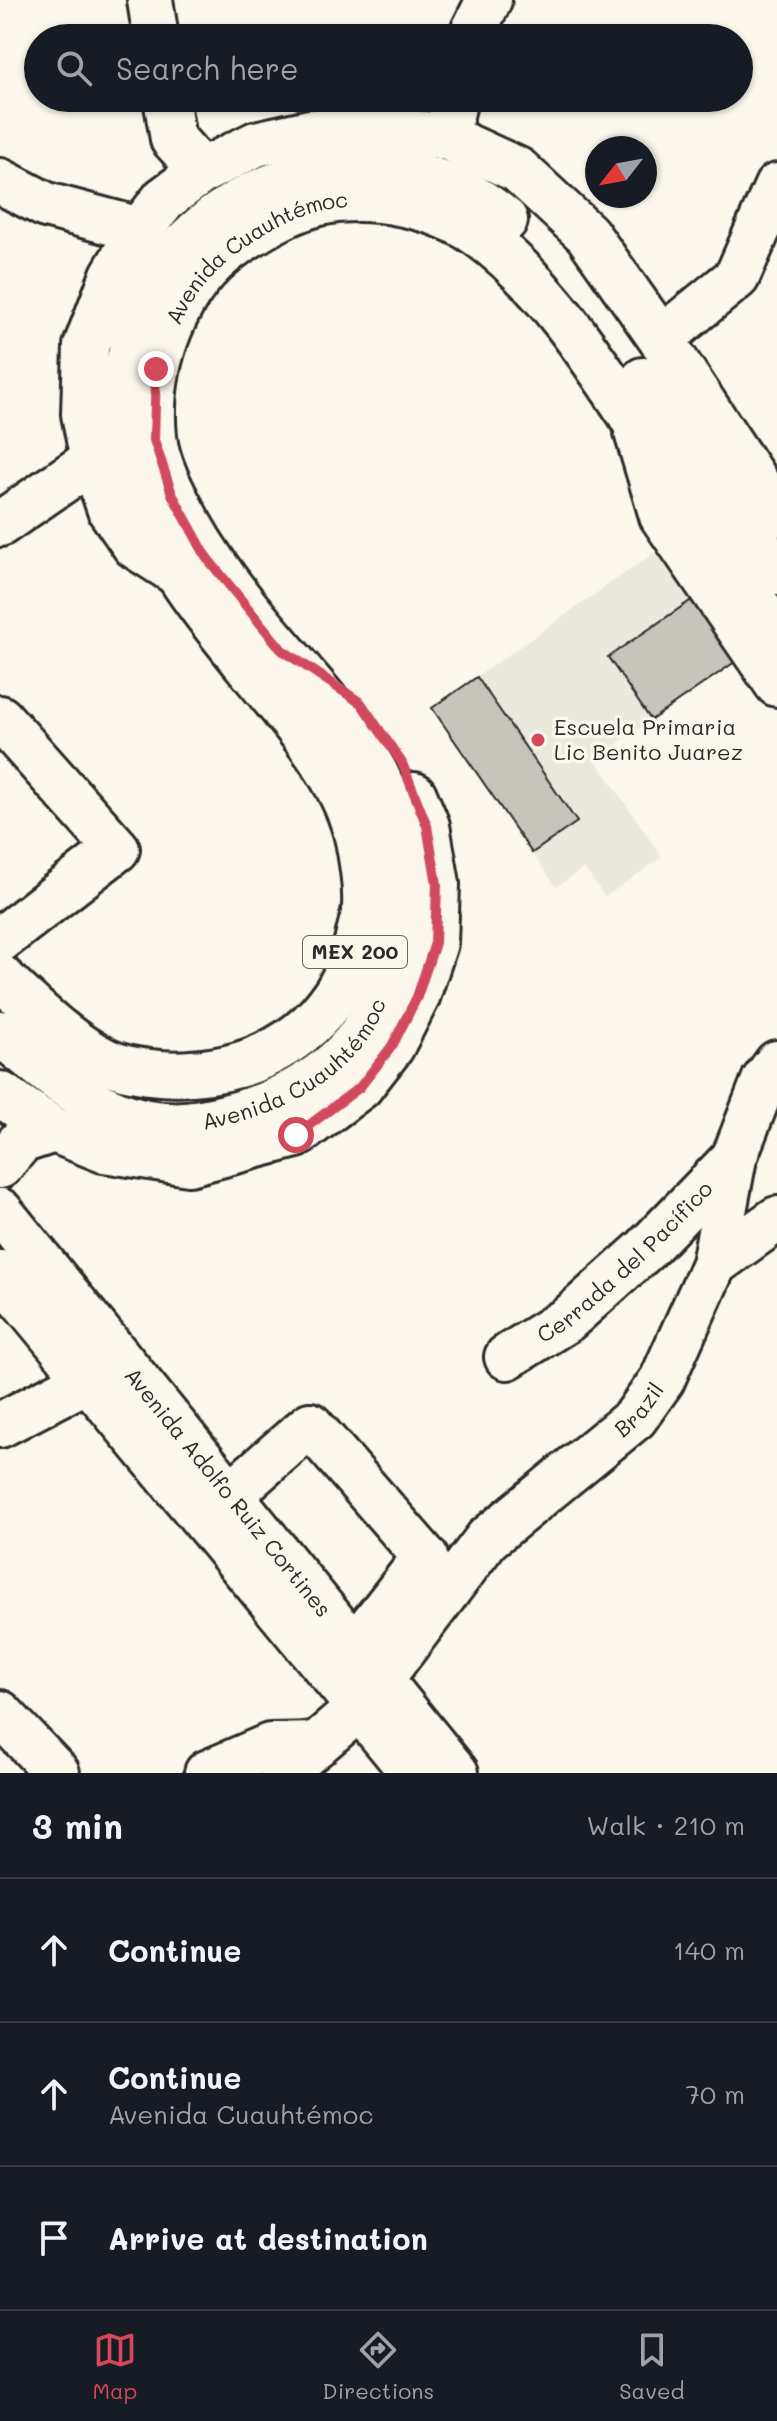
<!DOCTYPE html>
<meta charset="utf-8">
<style>
:root{--surface:#171b24;--page:#242831;--text:#f1f3f6;--muted:#9ea1a6;--line:#363941;--accent:#d1495b}
body{margin:0;font-family:Mali,sans-serif;background:var(--page);color:var(--text)}
.compass{position:absolute;left:585px;top:136px;width:72px;height:72px;border-radius:50%;background:var(--surface);box-shadow:0 2px 6px #0004;rotate:239deg}
.stop{position:absolute;width:24px;height:24px;margin:-18px;border:6px solid #d1495b;border-radius:50%;background:#fff}
.stop.end{background:#d1495b;border-color:#fff;box-shadow:0 2px 8px #0008}
.list{margin:0;padding:0;list-style:none}
h2{display:flex;justify-content:space-between;align-items:center;height:104px;margin:0;padding:0 32px;font-size:34px}
h2 small{font-size:26px;font-weight:400;color:var(--muted)}
.list li{display:grid;grid-template-columns:52px 1fr auto;gap:24px;align-items:center;box-sizing:border-box;height:144px;padding:0 32px;border-top:2px solid var(--line)}
.list b{display:block;font-size:30px;white-space:nowrap}
.list p{margin:0;font-size:26px;white-space:nowrap;color:var(--muted)}
.list em{font-size:26px;font-style:normal;color:var(--muted)}
.icon{flex:none;width:44px;height:44px;fill:none;stroke:currentColor;stroke-width:2;stroke-linecap:round;stroke-linejoin:round}
.map{position:relative;flex:none;width:777px;height:1773px;overflow:hidden}
.search{position:absolute;background:var(--surface);box-shadow:0 2px 6px #0004;left:24px;right:24px;top:24px;height:88px;display:flex;align-items:center;gap:20px;box-sizing:border-box;padding:0 28px;border-radius:44px;color:var(--muted);font-size:30px}
.sheet{height:536px;background:var(--surface)}
nav{display:flex;justify-content:space-around;align-items:center;box-sizing:border-box;height:112px;border-top:2px solid var(--line);background:var(--surface);font-size:22px;color:var(--muted)}
nav a{display:grid;justify-items:center;gap:4px}
nav .on{color:var(--accent)}
.map>svg:first-child{display:block}
</style>
<div class="map">
<svg width="777" height="1773" viewBox="0 0 777 1773">
<rect width="100%" height="100%" fill="#fbf7ec"/>
<filter id="ink" filterUnits="userSpaceOnUse"><feTurbulence type="fractalNoise" baseFrequency=".0125" numOctaves="2"/><feDisplacementMap in="SourceGraphic" scale="16" xChannelSelector="R" yChannelSelector="G"/><feConvolveMatrix kernelMatrix="1 2 1 2 8 2 1 2 1" color-interpolation-filters="sRGB"/></filter>
<g filter="url(#ink)">
<!-- built -->
<path fill="#ebe8de" d="M 664,546 L 742,657 L 595,759 L 662,857 L 605,897 L 584,868 L 556,887 L 432,708 Z"/>
<!-- building -->
<path fill="#c7c4bc" stroke="#2b2b2b" stroke-width="2" d="M 699,595 L 742,657 L 651,720 L 608,657 Z
M 477,677 L 577,822 L 532,853 L 432,708 Z"/>
<g fill="none" stroke-linecap="round" stroke-linejoin="round">
<!-- minor casing -->
<g stroke="#2b2b2b" stroke-width="50">
<g id="minor">
<path d="M 150,0 L 156,38"/>
<path d="M 470,38 L 489,0"/>
<path d="M 166,98 L 173,139 L 202,171"/>
<path d="M 446,137 L 455,98"/>
<path d="M 0,181 L 46,205 L 140,230"/>
<path d="M 661,339 L 737,277 L 777,186"/>
<path d="M 637,432 L 662,516 L 777,684"/>
<path d="M 0,524 L 93,460"/>
<path d="M 174,571 L 135,546 L 110,510 L 93,460 L 84,414 L 86,346 L 113,275 L 140,230 L 164,199 L 202,171 L 256,144 L 310,132 L 370,126 L 446,137 L 518,170 L 587,234 L 661,339 L 777,514"/>
<path d="M 0,718 L 117,849 L 0,940"/>
<path d="M 714,1264 L 777,1219"/>
<path id="s1" d="M 507,1357 L 568,1319 L 646,1249 L 734,1158"/>
<path d="M 0,1425 L 87,1380"/>
<path d="M 230,1495 L 310,1425 L 425,1557 L 354,1648"/>
<path d="M 0,1713 L 57,1773"/>
<path d="M 207,1773 L 270,1746 L 316,1745"/>
<path id="s2" d="M 283,1773 L 358,1709 L 487,1539 L 635,1418 L 662,1380 L 714,1264 L 734,1158 L 764,1081 L 777,1063"/>
</g>
</g>
<!-- major casing -->
<g stroke="#2b2b2b" stroke-width="50">
<g id="major">
<path d="M 643,380 L 777,572"/>
<path d="M 0,977 C 33,1007 66,1042 106,1061 C 129,1072 168,1075 192,1073 C 273,1068 341,1019 358,938 C 360,928 364,917 365,907 C 366,889 363,868 360,851 C 352,798 318,752 285,712 C 228,640 160,570 134,480 C 130,468 124,454 123,441 C 121,402 127,361 138,323 C 159,253 219,203 287,181 C 360,157 446,169 505,220"/>
<path id="s3" d="M 0,1033 C 61,1082 117,1137 202,1122 C 265,1111 334,1081 368,1024 C 373,1015 376,1005 381,996 C 398,957 405,916 402,874 C 399,840 392,805 376,774 C 357,736 329,705 302,673 C 261,626 219,578 189,524 C 175,498 157,466 154,437 C 147,365 175,286 236,244 C 261,227 289,210 319,203 C 370,192 437,205 479,235 C 547,283 604,375 650,444 C 692,508 735,572 777,636"/>
<path d="M 0,1094 L 54,1130 L 104,1150 L 189,1163 L 296,1135 L 360,1087 L 392,1046 L 417,997 L 435,943 L 437,884 L 427,826 L 414,795"/>
<path d="M 0,1166 L 21,1141 L 54,1130"/>
<path id="s4" d="M 0,1211 L 456,1773"/>
<path d="M 0,1273 L 413,1773"/>
</g>
</g>
<!-- minor -->
<use href="#minor" stroke="#fbf7ec" stroke-width="44"/>
<!-- major -->
<use href="#major" stroke="#fbf7ec" stroke-width="44"/>
</g>
</g>
<g fill="none" stroke-linecap="round" stroke-linejoin="round" filter="url(#ink)">
<!-- route -->
<path stroke="#d1495b" stroke-width="10" d="M 156,369 L 154,440 L 172,494 L 207,558 L 282,650 L 361,703 L 402,763 L 427,826 L 437,884 L 435,943 L 417,997 L 392,1046 L 360,1087 L 296,1135"/>
</g>
<!-- markers -->
<circle fill="#d1495b" stroke="#fbf7ec" stroke-width="3" cx="538" cy="740" r="8"/>
<g text-anchor="middle" stroke-width="7" stroke-linejoin="round" paint-order="stroke">
<!-- shield labels -->
<rect fill="#fbf7ec" stroke="#696865" stroke-width="2" x="303" y="936" width="104" height="32" rx="6"/>
<g font-size="20" font-weight="bold" fill="#2b2b2b">
<text x="355" y="959">MEX 200</text>
</g>
<!-- street labels -->
<g font-size="22" fill="#2b2b2b" stroke="#fbf7ec">
<text dy="8" stroke="none"><textPath href="#s3" startOffset="1324">Avenida Cuauhtémoc</textPath></text>
<text dy="8" stroke="none"><textPath href="#s3" startOffset="342">Avenida Cuauhtémoc</textPath></text>
<text dy="8" stroke="none"><textPath href="#s1" startOffset="152">Cerrada del Pacífico</textPath></text>
<text dy="8" stroke="none"><textPath href="#s2" startOffset="512">Brazil</textPath></text>
<text dy="8" stroke="none"><textPath href="#s4" startOffset="362">Avenida Adolfo Ruiz Cortines</textPath></text>
</g>
<!-- poi labels -->
<g font-size="22" fill="#2b2b2b" stroke="#fbf7ec" text-anchor="start">
<text x="554" y="735">Escuela Primaria<tspan x="554" dy="25">Lic Benito Juarez</tspan></text>
</g>
</g>
</svg>
<svg class="compass" viewBox="-18 -18 36 36"><path d="M0-13l5 13h-10z" fill="#e53935"/><path d="M0 13l5-13h-10z" fill="#9ea1a6"/></svg>
<div class="stop" style="left:296px;top:1135px"></div>
<div class="stop end" style="left:156px;top:369px"></div>
<div class="search"><svg class="icon" aria-label="search" viewBox="0 0 24 24"><circle cx="10" cy="10" r="6"/><path d="M15 15l6 6"/></svg>Search here</div>
</div>
<section class="sheet">
<h2>3 min<small>Walk · 210 m</small></h2>
<ul class="list">
<li><svg class="icon" aria-label="ahead" viewBox="0 0 24 24"><path d="M12 20V5M6 11l6-6 6 6"/></svg><div><b>Continue</b></div><em>140 m</em></li>
<li><svg class="icon" aria-label="ahead" viewBox="0 0 24 24"><path d="M12 20V5M6 11l6-6 6 6"/></svg><div><b>Continue</b><p>Avenida Cuauhtémoc</p></div><em>70 m</em></li>
<li><svg class="icon" aria-label="arrive" viewBox="0 0 24 24"><path d="M6 21V4h12l-3 4 3 4H6"/></svg><div><b>Arrive at destination</b></div></li>
</ul>
</section>
<nav>
<a class="on"><svg class="icon" aria-label="map" viewBox="0 0 24 24"><path d="M3 6l6-2 6 2 6-2v14l-6 2-6-2-6 2zM9 4v14M15 6v14"/></svg>Map</a>
<a><svg class="icon" aria-label="directions" viewBox="0 0 24 24"><path d="M12 3l9 9-9 9-9-9zM9 14v-3h6M13 9l2 2-2 2"/></svg>Directions</a>
<a><svg class="icon" aria-label="saved" viewBox="0 0 24 24"><path d="M7 4h10v16l-5-4-5 4z"/></svg>Saved</a>
</nav>
